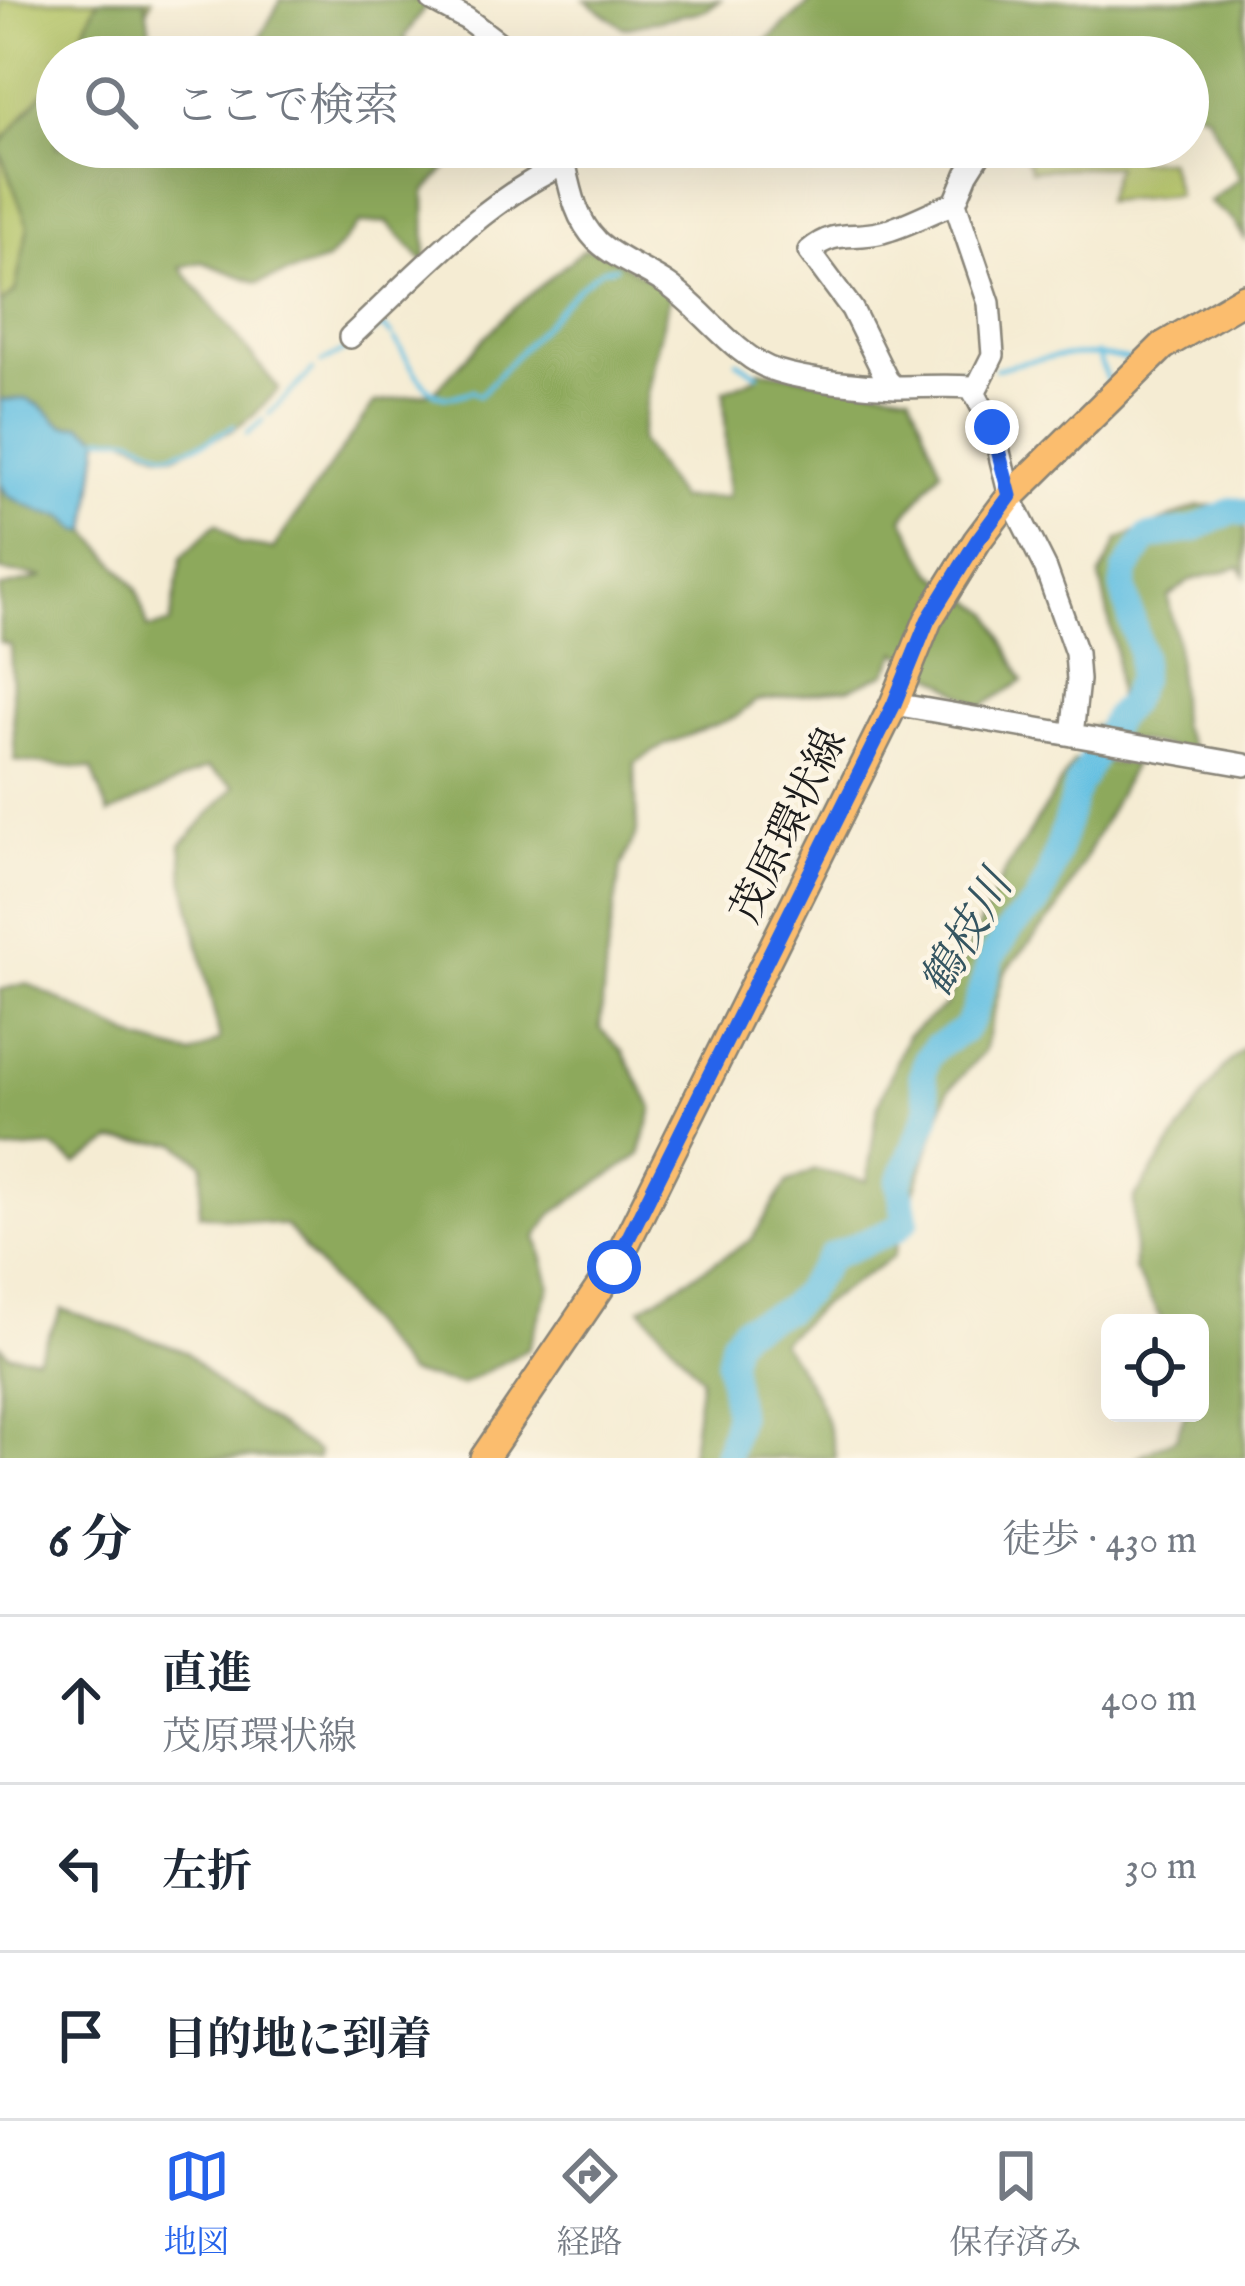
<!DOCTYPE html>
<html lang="ja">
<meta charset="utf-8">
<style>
:root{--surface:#fff;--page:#f6f6f7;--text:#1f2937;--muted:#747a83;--line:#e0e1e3;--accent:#2563eb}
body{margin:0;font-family:"IM FELL English","Noto Serif JP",serif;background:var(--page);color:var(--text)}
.controls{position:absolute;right:36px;bottom:36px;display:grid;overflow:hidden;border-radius:18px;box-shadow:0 12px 48px #0002}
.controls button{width:108px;height:108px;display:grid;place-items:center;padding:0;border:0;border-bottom:3px solid var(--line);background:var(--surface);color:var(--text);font:60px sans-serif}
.stop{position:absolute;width:36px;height:36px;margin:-27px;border:9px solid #2563eb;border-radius:50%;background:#fff}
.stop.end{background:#2563eb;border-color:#fff;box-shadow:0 3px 12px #0008}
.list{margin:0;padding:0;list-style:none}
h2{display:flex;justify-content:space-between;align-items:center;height:156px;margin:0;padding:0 48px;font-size:51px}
h2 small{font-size:39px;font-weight:400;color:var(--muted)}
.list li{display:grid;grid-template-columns:78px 1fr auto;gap:36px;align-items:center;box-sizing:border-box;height:168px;padding:0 48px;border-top:3px solid var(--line)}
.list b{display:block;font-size:45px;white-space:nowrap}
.list p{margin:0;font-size:39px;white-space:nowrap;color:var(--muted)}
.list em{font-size:39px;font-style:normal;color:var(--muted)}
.icon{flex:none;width:66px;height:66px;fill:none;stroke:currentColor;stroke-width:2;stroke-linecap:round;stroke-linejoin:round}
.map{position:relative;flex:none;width:1245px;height:1458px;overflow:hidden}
.search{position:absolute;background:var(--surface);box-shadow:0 12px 48px #0002;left:36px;right:36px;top:36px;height:132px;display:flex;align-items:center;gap:30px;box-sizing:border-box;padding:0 42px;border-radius:66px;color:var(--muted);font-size:45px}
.sheet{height:660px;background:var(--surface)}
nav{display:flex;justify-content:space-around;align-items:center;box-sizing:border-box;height:168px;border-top:3px solid var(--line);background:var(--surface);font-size:33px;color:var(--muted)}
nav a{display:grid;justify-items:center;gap:6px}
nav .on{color:var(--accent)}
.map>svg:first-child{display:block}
</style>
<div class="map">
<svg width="1245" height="1458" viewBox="0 0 1245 1458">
<rect width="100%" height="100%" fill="#fcf5e5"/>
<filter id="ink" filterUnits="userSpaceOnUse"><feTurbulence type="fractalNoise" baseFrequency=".00833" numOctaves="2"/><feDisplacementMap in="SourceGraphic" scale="24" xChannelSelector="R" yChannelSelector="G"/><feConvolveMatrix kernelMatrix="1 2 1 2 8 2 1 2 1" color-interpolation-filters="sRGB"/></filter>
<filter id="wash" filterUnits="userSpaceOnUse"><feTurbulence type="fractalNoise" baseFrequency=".004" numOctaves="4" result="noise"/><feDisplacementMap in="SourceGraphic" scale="48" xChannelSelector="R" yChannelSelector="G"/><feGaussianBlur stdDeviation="2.7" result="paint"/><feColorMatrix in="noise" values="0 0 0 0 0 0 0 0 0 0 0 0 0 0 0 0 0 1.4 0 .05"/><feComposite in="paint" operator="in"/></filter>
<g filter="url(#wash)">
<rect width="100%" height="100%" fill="#f5ecd3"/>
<!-- green -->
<path fill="#b2c366" stroke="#677041" stroke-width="3" d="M 0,0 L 152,0 L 126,57 L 57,57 L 57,147 L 0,359 Z
M 1022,147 L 1131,147 L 1138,161 L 1168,160 L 1177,195 L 1105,201 L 1116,166 L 1031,170 Z"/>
<!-- forest -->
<path fill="#8da95b" stroke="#54623c" stroke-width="3" d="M 98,0 L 145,0 L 154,57 L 71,57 Z
M 281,0 L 422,0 L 427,4 L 404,38 L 417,57 L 249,57 Z
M 585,0 L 720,0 L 706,10 L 624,28 Z
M 813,0 L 1245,0 L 1245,239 L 1233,220 L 1209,202 L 1240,178 L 1207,115 L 1188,106 L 1188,57 L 748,57 Z
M 57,76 L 57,147 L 453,147 L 447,167 L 425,192 L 426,264 L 387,222 L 359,224 L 327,261 L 258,283 L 202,262 L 180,267 L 279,389 L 253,416 L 233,430 L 175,455 L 160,453 L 122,436 L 100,437 L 80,425 C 56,431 56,415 39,405 C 26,398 14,399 0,400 L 0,304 L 15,292 L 28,226 L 0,151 L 0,144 Z
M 584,249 L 600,251 L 671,292 L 653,363 L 640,441 L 679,499 L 728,497 L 724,391 L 757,377 L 759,370 L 910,393 L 941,470 L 903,518 L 932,572 L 991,613 L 1023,681 L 981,707 L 898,652 L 885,674 L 848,689 L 756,701 L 736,717 L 666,744 L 635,763 L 637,832 L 621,867 L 606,960 L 600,1028 L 623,1052 L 653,1109 L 640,1155 L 552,1214 L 537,1237 L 550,1285 L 528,1349 L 461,1385 L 407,1373 L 286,1226 L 199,1214 L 203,1164 L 177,1143 L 113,1141 L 76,1164 L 53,1147 L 0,1151 L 0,990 L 27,983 L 141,1041 L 192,1055 L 220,1040 L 184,878 L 181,845 L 235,786 L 207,768 L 109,814 L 92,769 L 15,761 L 10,645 L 0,642 L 0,588 L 44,577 L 0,571 L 0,483 C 14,506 40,505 62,516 C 74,522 75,529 88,531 L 137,589 L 148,628 L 170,624 L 182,557 L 217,523 L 239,544 L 273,549 L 374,403 L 434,392 L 506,315 Z
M 1245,500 L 1245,576 L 1240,567 L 1191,580 L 1168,597 L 1177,643 L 1180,726 L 1195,752 L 1081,730 L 1109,721 L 1118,711 L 1116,652 L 1100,577 L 1118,540 L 1198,506 L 1232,505 Z
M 1074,761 L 1134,764 L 1058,910 L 1004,973 L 984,1051 L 948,1091 L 893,1257 L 822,1304 L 781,1342 C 810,1384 826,1405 836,1458 L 690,1458 L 701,1377 L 641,1308 L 751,1240 L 787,1183 L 815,1170 L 867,1181 L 878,1105 L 907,1036 L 946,1005 L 969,947 L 1003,875 Z
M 1245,1047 L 1245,1458 L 1135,1458 L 1176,1438 L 1185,1413 L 1200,1413 L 1200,1323 L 1163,1323 L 1134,1270 L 1134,1199 L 1222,1069 Z
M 62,1309 L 185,1351 L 227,1392 L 318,1452 L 318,1458 L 0,1458 L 0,1345 L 8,1354 L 37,1357 Z"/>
<!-- water -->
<path fill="#64c0e2" stroke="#406e7f" stroke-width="3" d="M 24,399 C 30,401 36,403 41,407 C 57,417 57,431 80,425 L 100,437 L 88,531 L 79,531 L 64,517 L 44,513 L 8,496 L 0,483 L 0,400 Z"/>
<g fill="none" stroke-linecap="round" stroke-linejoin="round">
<!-- stream -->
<path stroke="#64c0e2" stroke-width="4.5" d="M 367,335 L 382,326 L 392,335
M 395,340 C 407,357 421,390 441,396 C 451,399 462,394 472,391 L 479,396 L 578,288 L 602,269 L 616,267
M 1097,353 L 1109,385
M 737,361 L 758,374
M 321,363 L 353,346
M 996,369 C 1045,356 1081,350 1131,360
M 912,376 L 978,370
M 269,414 L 313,370
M 247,434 L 263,420
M 100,437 L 130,437 L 164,452 L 173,453 L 205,442 L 234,426"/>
<!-- river -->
<path stroke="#64c0e2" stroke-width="27" d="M 726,1458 L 737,1416 L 729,1362 L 733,1341 L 743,1328 L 786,1310 L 804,1293 L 831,1256 L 897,1229 L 906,1220 L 899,1183 L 927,1117 L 929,1104 L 922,1076 L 927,1058 L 936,1047 L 964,1030 L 973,1016 L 992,956 L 1012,926 L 1036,905 L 1049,877 L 1078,785 L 1116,717 L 1129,703 L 1140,678 L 1141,654 L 1123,588 L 1125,572 L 1147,538 L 1193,529 L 1234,510 L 1245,513"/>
</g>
</g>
<g filter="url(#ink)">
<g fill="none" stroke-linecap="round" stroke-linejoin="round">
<!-- minor casing -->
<g stroke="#888478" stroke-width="26">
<path id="minor" d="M 432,0 L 467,19 L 517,57
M 561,147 C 569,179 572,216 597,241 C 616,259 646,270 668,285 C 703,309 737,359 777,371 C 809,381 862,386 897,387 C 922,387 946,385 971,387 L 993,427 L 1010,497 L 1046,569 L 1076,653 L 1078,680 L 1072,735
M 955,203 L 989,303 L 993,355 L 974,393
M 350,337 C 413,278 485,199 565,164
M 894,387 L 887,380 L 852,309 L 809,251 C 836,228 852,240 882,232 C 907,226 931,211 955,203 L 967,174 L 984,147
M 894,704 L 1245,765"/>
</g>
<!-- major casing -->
<g stroke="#888478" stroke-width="32">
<path id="major" d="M 484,1458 L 614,1267 L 894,704 L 928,620 L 977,541 L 1010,497 L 1163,346 L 1245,298"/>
</g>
<!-- minor -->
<use href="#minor" stroke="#fff" stroke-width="21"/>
<!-- major -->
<use href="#major" stroke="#fbbd6e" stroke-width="27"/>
</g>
</g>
<g fill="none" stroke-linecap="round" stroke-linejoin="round" filter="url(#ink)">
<!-- route -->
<path stroke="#2563eb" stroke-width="15" d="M 614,1267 L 894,704 L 928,620 L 977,541 L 1010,496 L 992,427"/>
</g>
<g text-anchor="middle" stroke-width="9" stroke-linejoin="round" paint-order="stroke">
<!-- street labels -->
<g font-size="42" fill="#1c1c1c" stroke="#fcf5e5">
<text transform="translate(787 825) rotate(-64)" y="15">茂原環状線</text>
</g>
<!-- water labels -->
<g font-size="45" font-style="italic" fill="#355561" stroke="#fcf5e5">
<text transform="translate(965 933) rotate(-60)" y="16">鶴枝川</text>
</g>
</g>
</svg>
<div class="controls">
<button><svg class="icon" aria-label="locate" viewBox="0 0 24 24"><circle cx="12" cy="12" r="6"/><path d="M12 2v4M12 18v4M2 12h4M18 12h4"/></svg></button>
</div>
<div class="stop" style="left:614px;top:1267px"></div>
<div class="stop end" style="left:992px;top:427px"></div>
<div class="search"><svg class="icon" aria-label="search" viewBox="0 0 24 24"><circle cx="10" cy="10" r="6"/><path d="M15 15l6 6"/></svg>ここで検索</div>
</div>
<section class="sheet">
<h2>6 分<small>徒歩 · 430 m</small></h2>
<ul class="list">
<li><svg class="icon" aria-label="ahead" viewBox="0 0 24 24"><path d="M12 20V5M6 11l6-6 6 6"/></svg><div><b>直進</b><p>茂原環状線</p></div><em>400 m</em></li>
<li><svg class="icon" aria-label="left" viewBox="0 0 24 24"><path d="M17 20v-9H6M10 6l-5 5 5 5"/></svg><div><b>左折</b></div><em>30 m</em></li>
<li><svg class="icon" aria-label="arrive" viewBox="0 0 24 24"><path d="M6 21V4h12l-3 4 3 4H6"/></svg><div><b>目的地に到着</b></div></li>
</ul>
</section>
<nav>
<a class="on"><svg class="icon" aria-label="map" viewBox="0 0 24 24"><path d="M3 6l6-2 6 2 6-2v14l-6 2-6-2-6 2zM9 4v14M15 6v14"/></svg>地図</a>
<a><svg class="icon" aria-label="directions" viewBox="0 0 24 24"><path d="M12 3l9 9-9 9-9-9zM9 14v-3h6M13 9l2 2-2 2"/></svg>経路</a>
<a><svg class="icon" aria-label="saved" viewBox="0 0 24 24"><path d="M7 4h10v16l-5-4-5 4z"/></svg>保存済み</a>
</nav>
